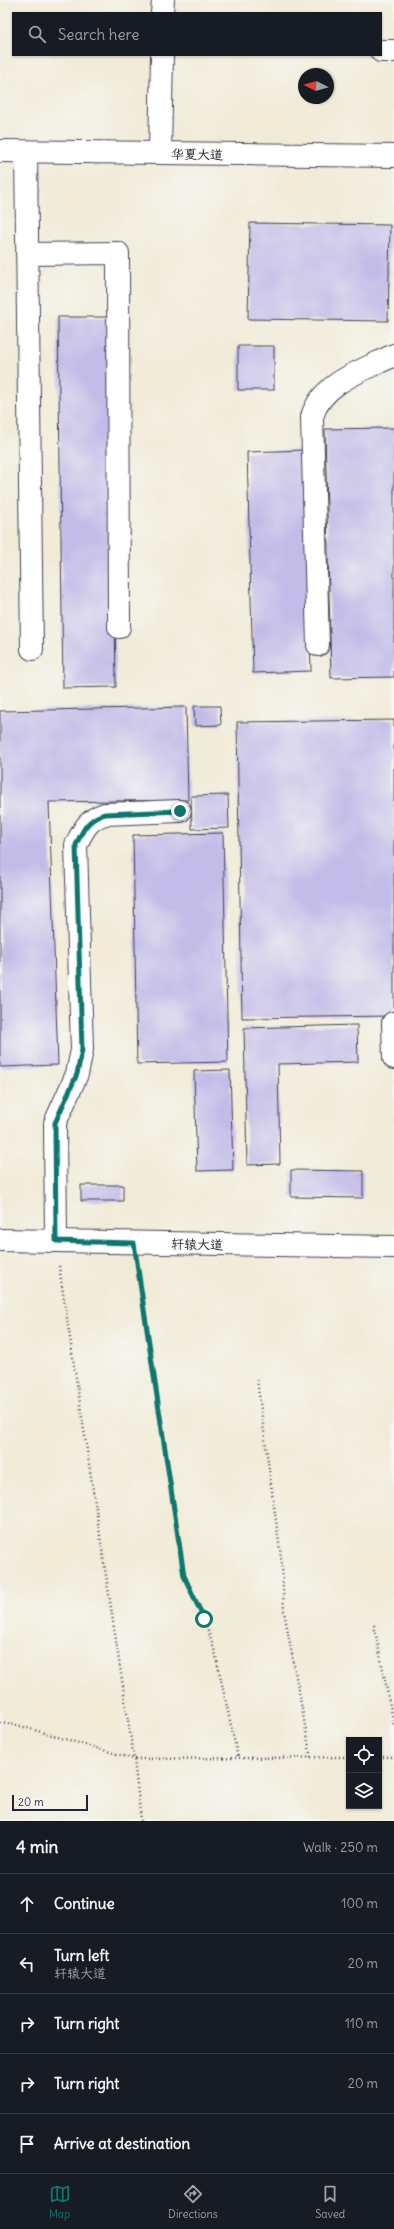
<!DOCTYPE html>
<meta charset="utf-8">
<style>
:root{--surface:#171b24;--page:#242831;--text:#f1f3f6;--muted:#9ea1a6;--line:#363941;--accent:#0f766e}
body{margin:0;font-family:Delius,"LXGW WenKai TC",sans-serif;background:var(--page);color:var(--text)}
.controls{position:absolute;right:12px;bottom:12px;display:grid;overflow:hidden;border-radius:0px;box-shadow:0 1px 3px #0004}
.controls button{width:36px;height:36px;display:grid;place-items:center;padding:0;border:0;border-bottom:1px solid var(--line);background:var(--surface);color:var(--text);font:20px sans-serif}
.compass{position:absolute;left:298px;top:68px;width:36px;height:36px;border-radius:50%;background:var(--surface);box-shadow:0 1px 3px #0004;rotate:275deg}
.scale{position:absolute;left:12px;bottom:10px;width:76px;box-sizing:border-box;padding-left:4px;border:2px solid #22223b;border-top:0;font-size:11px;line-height:14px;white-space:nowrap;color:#22223b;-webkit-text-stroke:3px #f6f6f2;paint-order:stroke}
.stop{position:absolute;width:12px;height:12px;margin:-9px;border:3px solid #0f766e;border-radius:50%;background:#fff}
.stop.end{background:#0f766e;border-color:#fff;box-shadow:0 1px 4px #0008}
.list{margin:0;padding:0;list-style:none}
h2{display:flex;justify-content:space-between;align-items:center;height:52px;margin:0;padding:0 16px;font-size:17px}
h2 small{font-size:13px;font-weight:400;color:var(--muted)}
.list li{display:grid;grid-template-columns:26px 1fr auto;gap:12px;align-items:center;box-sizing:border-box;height:60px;padding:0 16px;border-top:1px solid var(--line)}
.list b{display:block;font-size:15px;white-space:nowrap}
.list p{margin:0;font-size:13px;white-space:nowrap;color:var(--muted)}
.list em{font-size:13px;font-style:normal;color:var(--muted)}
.icon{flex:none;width:22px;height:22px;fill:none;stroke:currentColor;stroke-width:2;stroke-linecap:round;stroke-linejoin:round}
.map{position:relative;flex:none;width:394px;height:1821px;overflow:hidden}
.search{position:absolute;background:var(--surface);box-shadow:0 1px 3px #0004;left:12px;right:12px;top:12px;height:44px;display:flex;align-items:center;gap:10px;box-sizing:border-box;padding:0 14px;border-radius:0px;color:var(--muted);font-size:15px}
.sheet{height:352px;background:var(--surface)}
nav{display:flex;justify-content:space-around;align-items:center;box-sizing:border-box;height:56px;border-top:1px solid var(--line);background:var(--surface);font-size:11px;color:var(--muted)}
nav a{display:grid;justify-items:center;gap:2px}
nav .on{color:var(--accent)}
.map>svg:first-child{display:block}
</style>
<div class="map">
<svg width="394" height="1821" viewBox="0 0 394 1821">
<rect width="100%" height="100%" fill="#f6f6f2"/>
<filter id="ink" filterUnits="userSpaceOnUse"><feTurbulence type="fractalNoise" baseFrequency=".025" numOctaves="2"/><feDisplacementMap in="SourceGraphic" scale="8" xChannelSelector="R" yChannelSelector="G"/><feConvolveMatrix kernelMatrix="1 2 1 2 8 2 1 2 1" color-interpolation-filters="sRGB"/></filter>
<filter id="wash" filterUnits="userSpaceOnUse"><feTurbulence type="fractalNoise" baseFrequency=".012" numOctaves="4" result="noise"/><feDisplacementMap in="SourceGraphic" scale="16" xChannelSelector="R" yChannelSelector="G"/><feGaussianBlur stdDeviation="0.9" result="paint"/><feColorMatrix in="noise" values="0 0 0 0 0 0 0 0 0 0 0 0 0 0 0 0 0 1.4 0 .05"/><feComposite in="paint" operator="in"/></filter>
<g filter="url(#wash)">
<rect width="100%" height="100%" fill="#f1ebd8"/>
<g id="blocks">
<!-- building -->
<path fill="#c3bbe8" d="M 250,223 L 390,225 L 388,321 L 248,319 Z
M 58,317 L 111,317 L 116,687 L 63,688 Z
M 238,346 L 274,346 L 274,390 L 238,390 Z
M 394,428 L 394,677 L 331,678 L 325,429 Z
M 305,450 L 311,671 L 253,673 L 247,452 Z
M 194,706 L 220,706 L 221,725 L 195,726 Z
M 186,707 L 188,800 L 49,802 L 58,1065 L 0,1067 L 0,711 Z
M 394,720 L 394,1016 L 242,1018 L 237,722 Z
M 228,795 L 229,828 L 192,829 L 191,796 Z
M 223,833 L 228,1062 L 137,1064 L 133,835 Z
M 357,1025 L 358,1062 L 278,1064 L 280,1164 L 247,1165 L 244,1028 Z
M 230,1070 L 233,1170 L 197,1171 L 194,1071 Z
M 291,1170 L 363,1171 L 363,1198 L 291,1197 Z
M 81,1185 L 123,1185 L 123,1201 L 81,1201 Z"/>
</g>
</g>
<g filter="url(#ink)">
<use href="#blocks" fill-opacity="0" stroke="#414053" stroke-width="1"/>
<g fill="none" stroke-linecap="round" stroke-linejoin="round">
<!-- minor casing -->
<g stroke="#414053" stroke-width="24">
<path id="minor" d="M 162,13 L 163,0
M 381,51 L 394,51
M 0,151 L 394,156
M 26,152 L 32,649
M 160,153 L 162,55
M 27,254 L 118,253 L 119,627
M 318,645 L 312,417 C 321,382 365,370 394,355
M 393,1023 L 394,1058
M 0,1240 L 394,1247
M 56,1241 L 55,1123 L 77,1074 L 82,1050 L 76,845 C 83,830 88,819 105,814 L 180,811"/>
</g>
<!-- path -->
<path stroke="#414053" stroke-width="2.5" stroke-dasharray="1 3" stroke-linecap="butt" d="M 59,1266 L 134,1759 L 141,1821
M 137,1267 L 185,1576 L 204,1619 L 215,1652 L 238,1758
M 257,1380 L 282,1565 L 284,1611 L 311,1758
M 374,1625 L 394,1725
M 0,1723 L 17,1725 L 134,1759 L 349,1757
M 379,1757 L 394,1757"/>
<!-- minor -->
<use href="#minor" stroke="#fff" stroke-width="22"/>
</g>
</g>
<g fill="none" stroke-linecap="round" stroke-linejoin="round" filter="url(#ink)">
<!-- route -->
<path stroke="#0f766e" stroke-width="5" d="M 180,811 L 105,814 C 88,819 83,829 76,845 L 82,1050 L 77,1074 L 55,1123 L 56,1241 L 134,1243 L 184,1576 L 204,1619"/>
</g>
<g text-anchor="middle" stroke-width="3" stroke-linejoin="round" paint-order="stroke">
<!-- street labels -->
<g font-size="13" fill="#22223b" stroke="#f6f6f2">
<text transform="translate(197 154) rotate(1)" y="5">华夏大道</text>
<text transform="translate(197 1244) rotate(1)" y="5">轩辕大道</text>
</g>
</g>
</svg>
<div class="controls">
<button><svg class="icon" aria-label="locate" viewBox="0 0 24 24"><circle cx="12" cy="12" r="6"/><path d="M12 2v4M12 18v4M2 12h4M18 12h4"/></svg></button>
<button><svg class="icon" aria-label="layers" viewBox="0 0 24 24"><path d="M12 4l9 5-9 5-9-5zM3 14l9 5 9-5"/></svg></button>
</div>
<svg class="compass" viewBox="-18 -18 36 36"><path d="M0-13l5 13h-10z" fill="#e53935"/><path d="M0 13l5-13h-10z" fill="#9ea1a6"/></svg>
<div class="scale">20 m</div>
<div class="stop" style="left:204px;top:1619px"></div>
<div class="stop end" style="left:180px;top:811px"></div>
<div class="search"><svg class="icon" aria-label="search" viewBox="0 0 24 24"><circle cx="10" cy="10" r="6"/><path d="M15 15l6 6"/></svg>Search here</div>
</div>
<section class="sheet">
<h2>4 min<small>Walk · 250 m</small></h2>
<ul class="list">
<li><svg class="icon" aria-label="ahead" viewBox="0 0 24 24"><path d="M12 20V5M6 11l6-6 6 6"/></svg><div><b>Continue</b></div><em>100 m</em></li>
<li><svg class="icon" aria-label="left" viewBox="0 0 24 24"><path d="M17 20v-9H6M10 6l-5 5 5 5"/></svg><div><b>Turn left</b><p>轩辕大道</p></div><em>20 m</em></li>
<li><svg class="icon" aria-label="right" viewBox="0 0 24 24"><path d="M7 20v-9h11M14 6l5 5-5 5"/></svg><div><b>Turn right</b></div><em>110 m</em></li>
<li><svg class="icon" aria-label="right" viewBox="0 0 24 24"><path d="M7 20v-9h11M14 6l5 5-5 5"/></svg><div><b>Turn right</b></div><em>20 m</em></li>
<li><svg class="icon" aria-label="arrive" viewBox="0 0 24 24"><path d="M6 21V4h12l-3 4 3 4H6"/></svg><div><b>Arrive at destination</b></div></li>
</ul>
</section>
<nav>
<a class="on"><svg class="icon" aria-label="map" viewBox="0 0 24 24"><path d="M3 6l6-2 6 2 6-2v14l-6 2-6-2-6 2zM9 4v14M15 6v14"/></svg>Map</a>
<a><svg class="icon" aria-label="directions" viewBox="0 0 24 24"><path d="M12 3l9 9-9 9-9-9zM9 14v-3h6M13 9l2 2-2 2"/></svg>Directions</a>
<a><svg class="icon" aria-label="saved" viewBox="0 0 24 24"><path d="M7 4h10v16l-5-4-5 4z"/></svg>Saved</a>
</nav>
